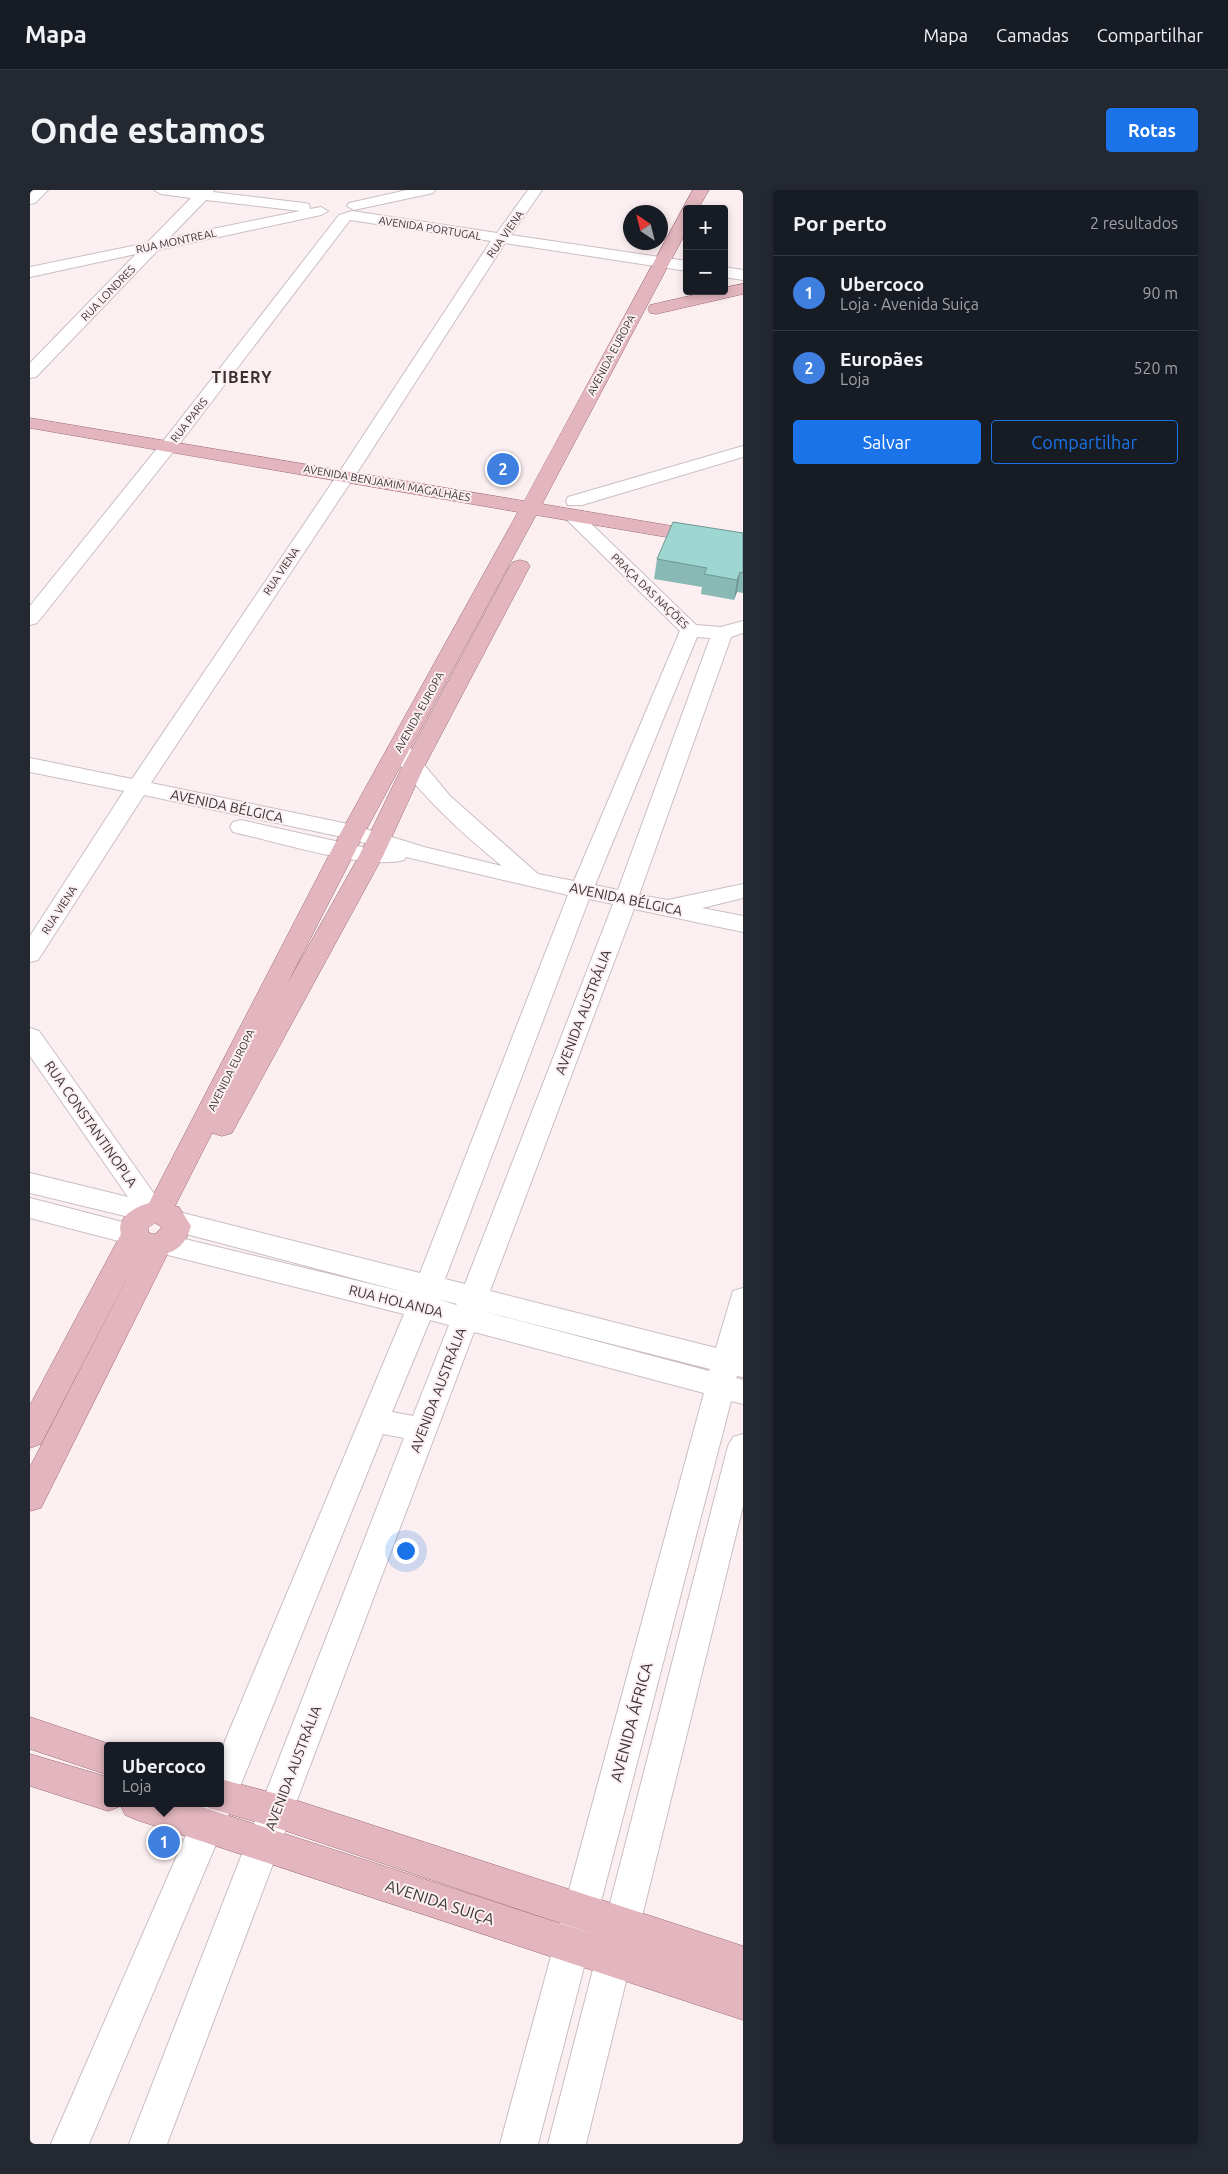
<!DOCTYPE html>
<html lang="pt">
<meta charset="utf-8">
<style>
:root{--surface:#171b24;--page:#242831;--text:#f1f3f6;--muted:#9ea1a6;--line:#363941;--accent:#1a73e8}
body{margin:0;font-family:Ubuntu,sans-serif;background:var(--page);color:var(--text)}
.controls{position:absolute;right:15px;top:15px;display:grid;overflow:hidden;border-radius:5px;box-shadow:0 2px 8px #0003}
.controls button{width:45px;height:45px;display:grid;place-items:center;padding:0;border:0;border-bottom:1px solid var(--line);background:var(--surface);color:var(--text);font:25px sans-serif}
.compass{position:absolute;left:593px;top:15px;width:45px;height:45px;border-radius:50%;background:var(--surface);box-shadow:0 2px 8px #0003;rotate:325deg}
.you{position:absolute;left:375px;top:1360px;width:18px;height:18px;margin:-12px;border:4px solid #fff;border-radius:50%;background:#1a73e8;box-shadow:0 0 0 8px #1a73e833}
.badge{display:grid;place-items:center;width:32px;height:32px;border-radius:50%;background:var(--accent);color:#fff;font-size:16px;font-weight:700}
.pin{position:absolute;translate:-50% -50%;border:2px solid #fff;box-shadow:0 1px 5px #0006}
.popup{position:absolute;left:74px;top:1552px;width:120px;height:65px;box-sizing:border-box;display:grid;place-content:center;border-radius:5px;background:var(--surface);filter:drop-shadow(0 1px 4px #0005);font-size:16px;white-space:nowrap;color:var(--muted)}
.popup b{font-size:19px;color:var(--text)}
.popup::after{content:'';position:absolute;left:50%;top:100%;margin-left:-10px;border:10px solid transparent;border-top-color:var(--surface)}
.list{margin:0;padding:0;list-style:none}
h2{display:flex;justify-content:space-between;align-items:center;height:65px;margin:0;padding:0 20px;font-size:21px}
h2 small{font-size:16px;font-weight:400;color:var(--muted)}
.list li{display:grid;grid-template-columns:32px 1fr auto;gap:15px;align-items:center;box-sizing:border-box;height:75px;padding:0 20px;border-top:1px solid var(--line)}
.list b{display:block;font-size:19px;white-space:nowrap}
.list p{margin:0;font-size:16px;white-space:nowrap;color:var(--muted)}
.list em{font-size:16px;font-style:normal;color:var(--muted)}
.actions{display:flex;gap:10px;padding:15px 20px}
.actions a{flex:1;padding:11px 0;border:1px solid var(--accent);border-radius:5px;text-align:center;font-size:18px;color:var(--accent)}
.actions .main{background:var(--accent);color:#fff}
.map{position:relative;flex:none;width:713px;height:1954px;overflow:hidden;border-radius:5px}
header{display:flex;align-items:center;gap:30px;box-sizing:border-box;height:70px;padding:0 25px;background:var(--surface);border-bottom:1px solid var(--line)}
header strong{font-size:24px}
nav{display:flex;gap:28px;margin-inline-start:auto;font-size:18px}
.intro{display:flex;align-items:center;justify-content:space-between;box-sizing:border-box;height:120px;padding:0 30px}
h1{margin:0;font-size:35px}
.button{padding:12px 22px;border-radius:5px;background:var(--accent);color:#fff;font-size:18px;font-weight:700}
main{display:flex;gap:30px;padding:0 30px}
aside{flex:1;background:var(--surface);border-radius:5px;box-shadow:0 2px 8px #0003}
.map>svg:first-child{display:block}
</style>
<header>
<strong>Mapa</strong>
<nav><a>Mapa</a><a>Camadas</a><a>Compartilhar</a></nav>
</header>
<div class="intro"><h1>Onde estamos</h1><a class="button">Rotas</a></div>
<main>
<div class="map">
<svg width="713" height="1954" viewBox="0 0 713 1954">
<rect width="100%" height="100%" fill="#fceff1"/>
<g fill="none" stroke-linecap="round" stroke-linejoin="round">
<!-- minor casing -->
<g stroke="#cbbec0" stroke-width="2">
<path id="minor" d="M 2,0 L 18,0 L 5,13 L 0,14 L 0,2 Z
M 124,0 L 184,0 L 183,2 L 274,13 L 279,14 L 280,19 L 291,17 L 298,21 L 291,25 L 128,60 L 6,187 L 0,188 L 0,173 L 106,64 L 0,87 L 0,77 L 117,53 L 161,8 L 131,4 ZM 176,10 L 270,21 L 139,48 Z
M 377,0 L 405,0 L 403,3 L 324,20 L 317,16 L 319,13 Z
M 498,0 L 512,0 L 481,45 L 657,71 L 657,81 L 475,53 L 334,272 L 121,593 L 323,635 L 394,657 L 472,676 C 429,641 390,605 358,559 L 361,554 L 369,553 L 377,554 L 420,606 L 508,684 L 544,691 L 650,441 L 532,325 L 534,321 L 548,321 L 666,435 L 691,437 L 713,431 L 713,443 L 701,447 L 609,705 L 638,710 L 713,694 L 713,708 L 672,718 L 713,726 L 713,742 L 604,719 L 460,1101 L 686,1158 L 703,1101 L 713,1098 L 713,1187 L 707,1186 L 706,1188 L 713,1190 L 713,1214 L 701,1211 L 508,1954 L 470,1954 L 674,1203 L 444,1142 L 137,1954 L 99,1954 L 374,1248 L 353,1244 L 207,1604 L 200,1616 L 201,1619 L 59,1954 L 21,1954 L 170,1613 L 190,1613 L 190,1563 L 374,1124 L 134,1064 L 124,1061 L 120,1054 L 124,1047 L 134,1044 L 382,1104 L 145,1041 L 135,1038 L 132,1031 L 135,1024 L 145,1021 L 390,1083 L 538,705 L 376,667 L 374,670 C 336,680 252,653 211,644 L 203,642 L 200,637 L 203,632 L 211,630 L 341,659 L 351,658 L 322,649 L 114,605 L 8,770 L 0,772 L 0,746 L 94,601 L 0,582 L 0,568 L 102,589 L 316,272 L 461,51 L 320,30 L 154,248 L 7,433 L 0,435 L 0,416 L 142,240 L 309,25 L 322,21 L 467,43 ZM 667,447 L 680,448 L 588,700 L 565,695 ZM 559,709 L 583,714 L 435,1094 L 415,1089 ZM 408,1109 L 427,1114 L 426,1115 ZM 452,1121 L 680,1179 L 679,1181 ZM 400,1130 L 419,1135 L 383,1226 L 362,1222 Z
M 694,77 L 713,80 L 713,90 L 694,87 Z
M 713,256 L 713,267 L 552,315 L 538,315 L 536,311 L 538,307 Z
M 0,838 L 9,841 L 132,1015 L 136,1022 L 132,1029 L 120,1032 L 0,1003 L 0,983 L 98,1007 L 0,866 Z
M 0,1008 L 104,1035 L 114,1038 L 118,1045 L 114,1052 L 104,1055 L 0,1028 Z
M 713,1244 L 713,1316 L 556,1954 L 518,1954 L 698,1256 L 703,1247 Z"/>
</g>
<!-- major casing -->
<g stroke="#9c6973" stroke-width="1">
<path id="major" d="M 663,0 L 679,0 L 668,19 L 657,19 L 657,40 L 512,314 L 713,348 L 713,360 L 506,325 L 335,642 L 256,796 L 329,666 L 371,579 L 480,376 L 483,372 L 490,370 L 497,372 L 500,376 L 393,579 L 353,666 L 202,943 L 192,946 L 182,943 L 145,1016 L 149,1017 L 161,1036 C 157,1049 152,1058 138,1063 L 11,1318 L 0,1321 L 0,1277 L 110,1063 L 11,1254 L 0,1258 L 0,1215 L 91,1044 C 86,1027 105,1017 119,1013 L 311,642 L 488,322 L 0,238 L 0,228 L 494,311 ZM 125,1033 L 132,1037 L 125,1044 L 122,1044 L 118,1042 L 118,1038 Z
M 713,94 L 713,104 L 626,124 L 620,123 L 618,119 L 620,115 L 681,101 L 694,101 L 694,98 Z
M 0,1527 L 86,1556 L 78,1556 L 78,1585 L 0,1559 Z
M 0,1564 L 78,1587 L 78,1613 L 160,1613 L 566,1745 L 247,1638 L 178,1618 L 176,1613 L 190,1613 L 190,1589 L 247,1604 L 713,1756 L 713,1830 L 107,1630 L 95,1625 L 91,1616 L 78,1621 L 0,1596 Z"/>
</g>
<!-- minor -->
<use href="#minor" fill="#fff" fill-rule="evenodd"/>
<!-- major -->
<use href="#major" fill="#e3b6bf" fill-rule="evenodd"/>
</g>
<!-- wall -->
<path fill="#88b9b4" d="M 713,343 L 713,403 L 707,402 L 704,410 L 671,404 L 672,397 L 624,389 L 627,369 Z"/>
<!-- shaded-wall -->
<path fill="#6f9692" d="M 710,382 L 707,402 L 704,410 L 707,390 Z"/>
<!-- building -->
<path fill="#9ed7d1" stroke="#6f9692" d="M 643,332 L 713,343 L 713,383 L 710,382 L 707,390 L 674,384 L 677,378 L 627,369 Z"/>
<g text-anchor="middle" stroke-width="4" stroke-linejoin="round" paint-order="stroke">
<!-- far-street labels -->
<g font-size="11" fill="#3b3637" stroke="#fceff1">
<text transform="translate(400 38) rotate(9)" y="4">AVENIDA PORTUGAL</text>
<text transform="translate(475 44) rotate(-55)" y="4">RUA VIENA</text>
<text transform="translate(146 51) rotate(-12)" y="4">RUA MONTREAL</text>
<text transform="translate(78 103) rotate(-46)" y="4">RUA LONDRES</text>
<text transform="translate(581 165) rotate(-62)" y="4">AVENIDA EUROPA</text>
<text transform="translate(159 230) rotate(-52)" y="4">RUA PARIS</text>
<text transform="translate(357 293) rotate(10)" y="4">AVENIDA BENJAMIM MAGALHÃES</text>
<text transform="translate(251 381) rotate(-56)" y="4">RUA VIENA</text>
<text transform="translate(620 401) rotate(44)" y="4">PRAÇA DAS NAÇÕES</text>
<text transform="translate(389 522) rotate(-61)" y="4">AVENIDA EUROPA</text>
<text transform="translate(29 720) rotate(-57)" y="4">RUA VIENA</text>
<text transform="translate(201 880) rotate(-63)" y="4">AVENIDA EUROPA</text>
</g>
<!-- street labels -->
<g font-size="14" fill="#3b3637" stroke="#fceff1">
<text transform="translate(197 616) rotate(12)" y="5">AVENIDA BÉLGICA</text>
<text transform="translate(596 709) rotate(12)" y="5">AVENIDA BÉLGICA</text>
<text transform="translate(553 822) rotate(-69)" y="5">AVENIDA AUSTRÁLIA</text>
<text transform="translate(61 934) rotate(55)" y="5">RUA CONSTANTINOPLA</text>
<text transform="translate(366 1111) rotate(14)" y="5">RUA HOLANDA</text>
<text transform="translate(408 1200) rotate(-69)" y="5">AVENIDA AUSTRÁLIA</text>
<text transform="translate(263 1578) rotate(-69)" y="5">AVENIDA AUSTRÁLIA</text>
</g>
<!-- far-district labels -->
<g font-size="16" font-weight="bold" letter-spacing="1" fill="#3a3031" stroke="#fceff1">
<text x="212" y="193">TIBERY</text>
</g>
<!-- near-street labels -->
<g font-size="16" fill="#3b3637" stroke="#fceff1">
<text transform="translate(601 1532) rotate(-75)" y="6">AVENIDA ÁFRICA</text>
<text transform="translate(410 1712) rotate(18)" y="6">AVENIDA SUIÇA</text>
</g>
</g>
</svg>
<div class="controls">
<button>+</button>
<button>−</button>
</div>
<svg class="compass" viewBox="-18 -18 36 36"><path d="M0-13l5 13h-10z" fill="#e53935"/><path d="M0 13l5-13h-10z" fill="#9ea1a6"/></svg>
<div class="you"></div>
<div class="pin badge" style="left:134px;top:1652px;background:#3f7fe0">1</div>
<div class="popup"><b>Ubercoco</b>Loja</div>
<div class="pin badge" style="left:473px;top:279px;background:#3f7fe0">2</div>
</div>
<aside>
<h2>Por perto<small>2 resultados</small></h2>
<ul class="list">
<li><span class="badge" style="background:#3f7fe0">1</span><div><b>Ubercoco</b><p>Loja · Avenida Suiça</p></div><em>90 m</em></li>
<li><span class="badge" style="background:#3f7fe0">2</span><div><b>Europães</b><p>Loja</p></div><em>520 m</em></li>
</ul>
<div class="actions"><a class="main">Salvar</a><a>Compartilhar</a></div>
</aside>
</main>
